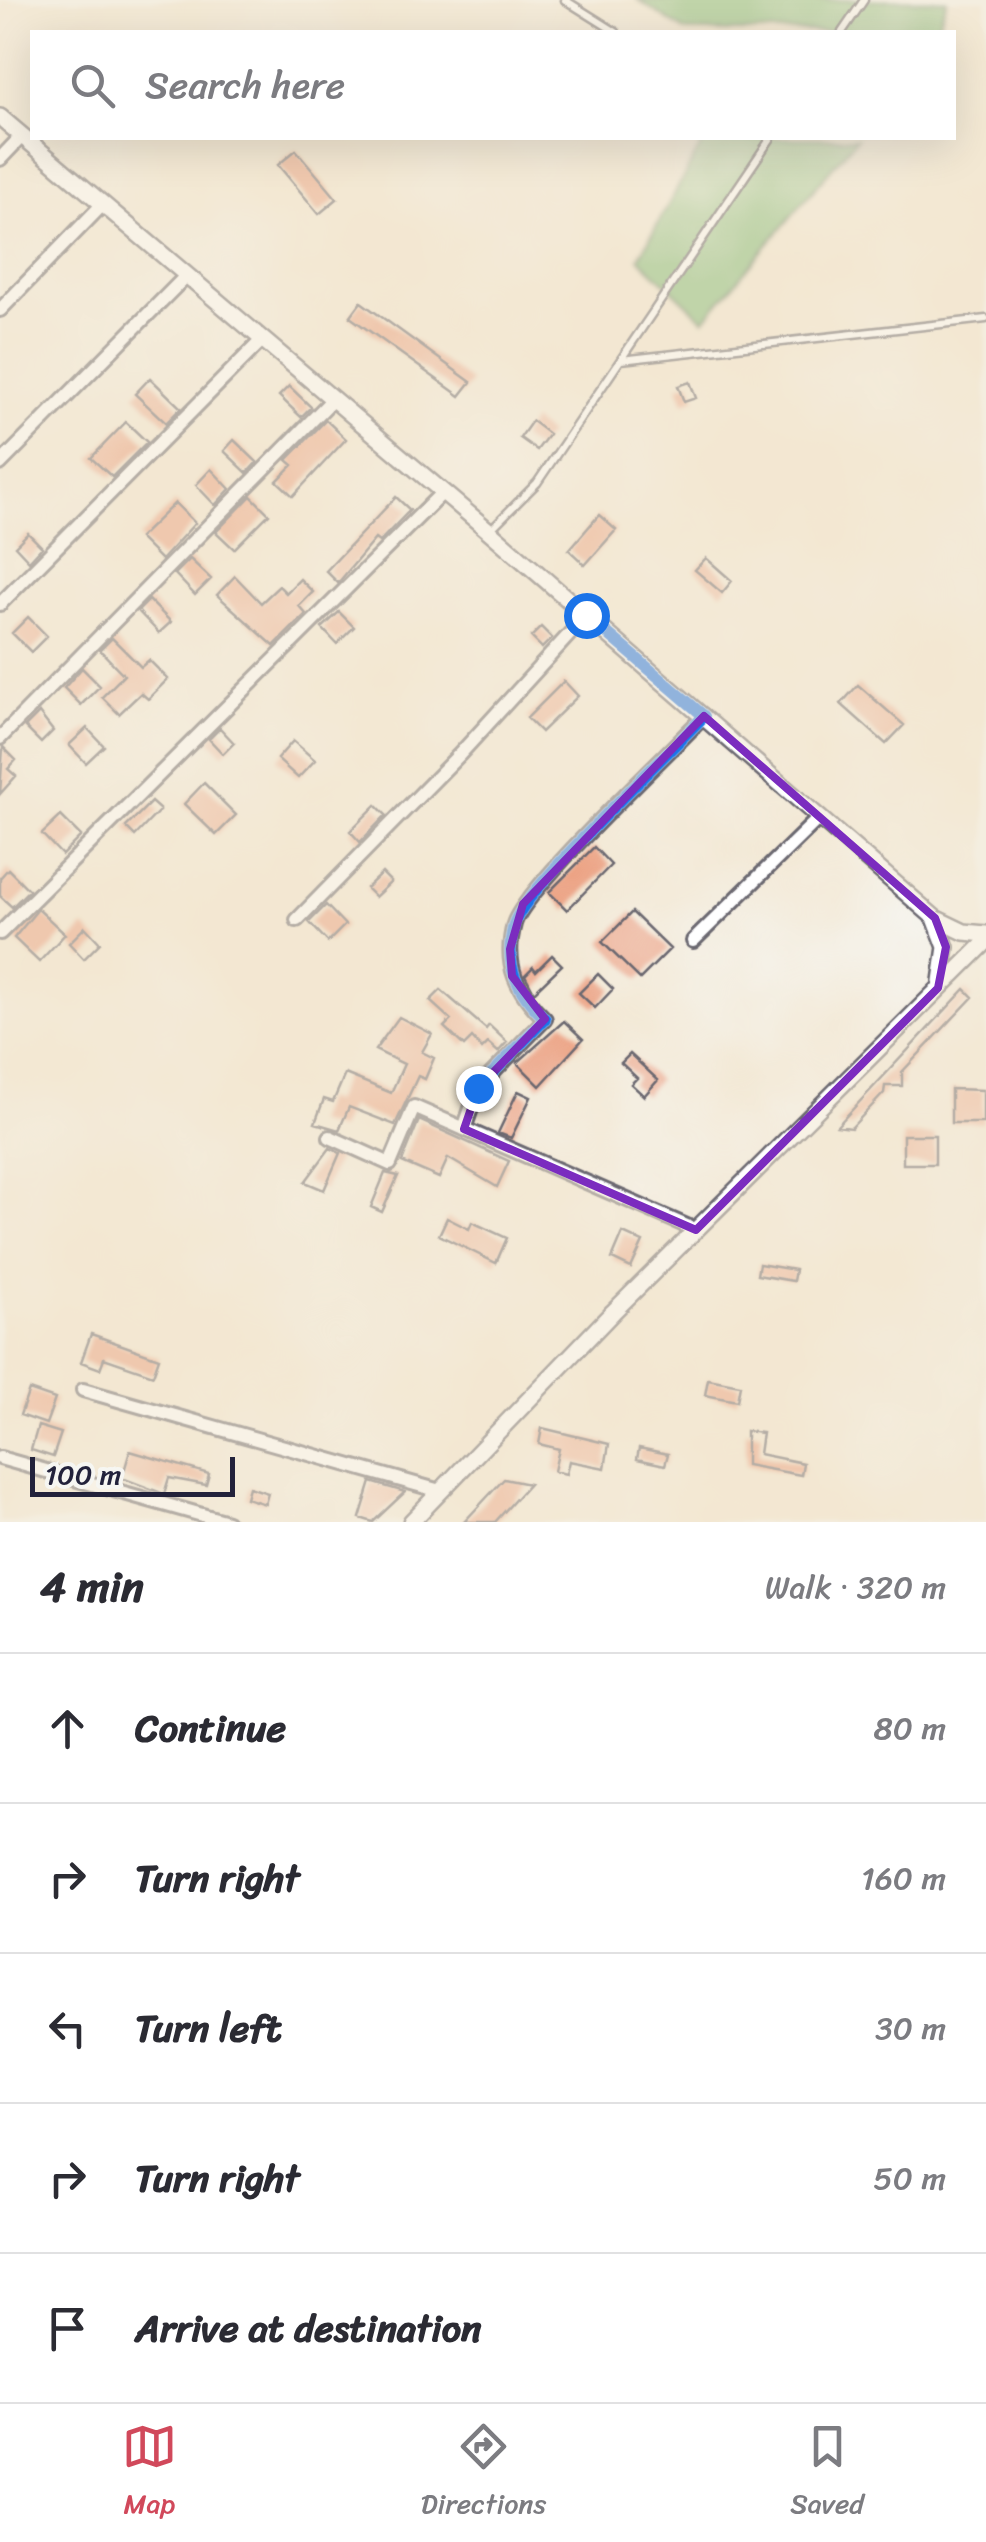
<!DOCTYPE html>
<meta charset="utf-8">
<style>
:root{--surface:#fff;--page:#f2f2f3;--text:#2b2b33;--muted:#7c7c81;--line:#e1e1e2;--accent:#d1495b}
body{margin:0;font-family:Sriracha,sans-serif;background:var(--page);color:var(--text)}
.scale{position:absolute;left:30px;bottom:25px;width:205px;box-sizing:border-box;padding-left:10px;border:5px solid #22223b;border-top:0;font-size:28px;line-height:35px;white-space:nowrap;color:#22223b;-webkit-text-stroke:8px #f6f6f2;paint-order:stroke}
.stop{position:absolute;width:30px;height:30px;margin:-22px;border:8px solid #1a73e8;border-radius:50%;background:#fff}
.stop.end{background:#1a73e8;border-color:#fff;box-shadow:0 2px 10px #0008}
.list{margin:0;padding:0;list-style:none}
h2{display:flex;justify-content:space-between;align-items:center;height:130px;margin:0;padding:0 40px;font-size:42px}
h2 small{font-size:32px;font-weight:400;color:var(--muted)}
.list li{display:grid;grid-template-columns:65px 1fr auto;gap:30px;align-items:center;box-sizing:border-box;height:150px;padding:0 40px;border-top:2px solid var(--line)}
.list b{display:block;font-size:38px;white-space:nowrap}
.list em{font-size:32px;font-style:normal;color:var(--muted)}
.icon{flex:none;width:55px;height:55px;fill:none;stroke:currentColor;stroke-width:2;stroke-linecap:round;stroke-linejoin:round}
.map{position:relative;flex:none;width:986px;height:1522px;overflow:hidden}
.search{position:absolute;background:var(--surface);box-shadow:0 10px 40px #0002;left:30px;right:30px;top:30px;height:110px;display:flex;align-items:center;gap:25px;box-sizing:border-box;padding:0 35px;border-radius:0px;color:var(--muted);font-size:38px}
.sheet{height:880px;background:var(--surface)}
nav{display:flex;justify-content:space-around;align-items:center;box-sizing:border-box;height:140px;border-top:2px solid var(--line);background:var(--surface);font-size:28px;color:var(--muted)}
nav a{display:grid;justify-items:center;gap:5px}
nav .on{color:var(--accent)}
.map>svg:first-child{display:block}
</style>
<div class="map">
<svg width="986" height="1522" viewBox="0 0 986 1522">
<rect width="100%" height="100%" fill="#f6f6f2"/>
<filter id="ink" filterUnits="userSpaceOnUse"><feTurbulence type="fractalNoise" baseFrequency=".01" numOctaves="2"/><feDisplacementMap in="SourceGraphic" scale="20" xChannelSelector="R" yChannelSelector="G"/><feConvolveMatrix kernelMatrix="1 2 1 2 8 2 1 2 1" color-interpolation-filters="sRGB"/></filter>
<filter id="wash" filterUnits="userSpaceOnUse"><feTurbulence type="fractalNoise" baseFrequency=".0048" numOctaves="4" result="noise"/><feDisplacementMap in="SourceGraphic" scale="40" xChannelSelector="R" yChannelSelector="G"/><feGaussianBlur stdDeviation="2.25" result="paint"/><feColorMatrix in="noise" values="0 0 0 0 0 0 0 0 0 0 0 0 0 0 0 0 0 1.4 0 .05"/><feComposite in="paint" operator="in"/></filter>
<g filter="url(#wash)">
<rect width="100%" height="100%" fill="#f3e7d2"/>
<!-- forest -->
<path fill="#84bc79" stroke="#536f5a" stroke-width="2.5" d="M 638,0 L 947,0 L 936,32 L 686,32 Z
M 705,138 L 857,138 L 704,320 L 639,258 Z"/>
<g id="blocks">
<!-- building -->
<path fill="#eca283" d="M 296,150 L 337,199 L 319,214 L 278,165 Z
M 361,302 L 471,382 L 460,396 L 350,317 Z
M 150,378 L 181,408 L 166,423 L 135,394 Z
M 690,382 L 696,398 L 684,402 L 678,386 Z
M 289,386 L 311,407 L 301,417 L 279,396 Z
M 326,420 L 346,439 L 293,496 L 277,481 L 293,465 L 287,460 Z
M 532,421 L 549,434 L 537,450 L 520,438 Z
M 126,422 L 147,442 L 112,477 L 91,458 Z
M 234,440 L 257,462 L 247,473 L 224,451 Z
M 211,469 L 230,489 L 215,505 L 196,485 Z
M 251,496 L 269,514 L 234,549 L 216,532 Z
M 396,497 L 410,510 L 379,542 L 375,539 L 338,583 L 326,571 Z
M 175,503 L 195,523 L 161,560 L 139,538 Z
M 599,515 L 616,530 L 585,565 L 569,550 Z
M 28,533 L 42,547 L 29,561 L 15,546 Z
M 706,558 L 732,581 L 722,593 L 695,570 Z
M 190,559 L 211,579 L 195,595 L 175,574 Z
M 235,576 L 261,603 L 279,586 L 286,593 L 300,579 L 313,592 L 299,606 L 306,614 L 274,646 L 217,595 Z
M 149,600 L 171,622 L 159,633 L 138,611 Z
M 339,612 L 354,627 L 337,644 L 322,628 Z
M 28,617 L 47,636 L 31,652 L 12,633 Z
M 541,627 L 552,638 L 542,648 L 531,637 Z
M 112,638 L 141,667 L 149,660 L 168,679 L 148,699 L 141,693 L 119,714 L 102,697 L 124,675 L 100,650 Z
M 82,668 L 100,686 L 81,705 L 64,688 Z
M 564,681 L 578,696 L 541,732 L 527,718 Z
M 858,685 L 904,725 L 886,744 L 841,704 Z
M 39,713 L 53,731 L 41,743 L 25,727 Z
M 87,728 L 104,746 L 86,763 L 69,745 Z
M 220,728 L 234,743 L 223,754 L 209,739 Z
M 293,741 L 315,760 L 298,778 L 277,759 Z
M 3,747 L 16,760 L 8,769 L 16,776 L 0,794 Z
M 204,783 L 236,815 L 216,835 L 184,804 Z
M 151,802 L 160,810 L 135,836 L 126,827 Z
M 376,805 L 386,815 L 360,842 L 350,831 Z
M 61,816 L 81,836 L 62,855 L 42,834 Z
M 594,847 L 611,865 L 567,910 L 549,892 Z
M 8,869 L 29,890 L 12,907 L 0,896 L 0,878 Z
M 382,873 L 391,882 L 375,897 L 366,888 Z
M 326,905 L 345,925 L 328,942 L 309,922 Z
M 38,909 L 65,934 L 39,962 L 14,938 Z
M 632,912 L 670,949 L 640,979 L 602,942 Z
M 85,927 L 100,943 L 84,959 L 69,943 Z
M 552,955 L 562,965 L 534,992 L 525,975 L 533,967 L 536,971 Z
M 598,974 L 613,989 L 595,1008 L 579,993 Z
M 965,989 L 973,997 L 902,1072 L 902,1086 L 885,1086 L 884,1093 L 851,1128 L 837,1126 Z
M 441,990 L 486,1029 L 489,1025 L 507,1042 L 498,1052 L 488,1043 L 482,1049 L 472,1038 L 464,1046 L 444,1027 L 451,1020 L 430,1001 Z
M 399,1017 L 432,1034 L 422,1052 L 434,1058 L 425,1079 L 418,1076 L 395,1125 L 349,1107 L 339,1130 L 315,1123 L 324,1099 L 333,1102 L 345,1074 L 391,1093 L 404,1064 L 375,1050 Z
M 564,1021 L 583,1039 L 540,1086 L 517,1063 Z
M 630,1054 L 658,1080 L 644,1096 L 631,1084 L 637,1078 L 621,1063 Z
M 951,1089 L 983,1090 L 983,1123 L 951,1123 Z
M 518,1091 L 531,1097 L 511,1138 L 498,1133 Z
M 419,1120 L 509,1161 L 497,1187 L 448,1158 L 439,1178 L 402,1162 Z
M 903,1135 L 935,1135 L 935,1164 L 903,1164 Z
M 330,1148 L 340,1153 L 324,1190 L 305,1182 Z
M 385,1173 L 398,1176 L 382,1212 L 371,1207 Z
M 447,1218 L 469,1229 L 472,1222 L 507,1238 L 496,1263 L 439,1235 Z
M 623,1233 L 643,1242 L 631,1268 L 612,1259 Z
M 759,1264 L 795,1270 L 793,1281 L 757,1275 Z
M 91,1334 L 159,1358 L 153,1375 L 104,1358 L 100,1369 L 81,1362 Z
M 708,1379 L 740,1385 L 737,1401 L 705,1395 Z
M 29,1390 L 55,1399 L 46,1424 L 20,1415 Z
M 38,1426 L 61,1433 L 53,1457 L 31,1450 Z
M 542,1428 L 609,1444 L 605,1468 L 569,1461 L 566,1474 L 554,1471 L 559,1449 L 539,1444 Z
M 746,1431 L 762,1433 L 759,1454 L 803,1463 L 801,1475 L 746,1465 Z
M 639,1448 L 668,1454 L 665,1465 L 637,1459 Z
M 130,1451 L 209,1474 L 206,1485 L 169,1478 L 164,1494 L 122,1478 Z
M 504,1479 L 529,1484 L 495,1522 L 464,1522 Z
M 371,1482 L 405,1492 L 373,1522 L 360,1518 Z
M 249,1487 L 268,1493 L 265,1504 L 246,1498 Z"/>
</g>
</g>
<g filter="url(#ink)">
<use href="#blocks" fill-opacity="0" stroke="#6b6770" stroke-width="2.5"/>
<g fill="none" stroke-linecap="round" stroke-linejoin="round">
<!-- service casing -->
<g stroke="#6b6770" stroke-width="11">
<path id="service" d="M 565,0 L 616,32
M 842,32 L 864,0
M 621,360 L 986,319
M 490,530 L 537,483 L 771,138"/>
</g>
<!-- minor casing -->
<g stroke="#6b6770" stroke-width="18">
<path id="minor" d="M 0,159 L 22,136
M 0,310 L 103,204
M 0,464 L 187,275
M 0,604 L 263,339
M 0,738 L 333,399
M 297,920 L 460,754 L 587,615
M 0,933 L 443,492
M 693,941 L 820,817
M 464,1129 L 478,1088 L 545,1019 C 517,992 503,965 514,924 C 524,889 670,752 704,716
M 330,1137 L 390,1164 L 414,1107 L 696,1230
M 83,1390 L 440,1491
M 0,1458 L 227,1522"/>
</g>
<!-- tertiary casing -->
<g stroke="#6b6770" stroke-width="20">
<path id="tertiary" d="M 0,117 L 489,531 L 935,918 L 964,932 L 986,934
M 935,918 L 946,947 L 941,981
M 411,1522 L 613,1312 L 986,942"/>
</g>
<!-- service -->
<use href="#service" stroke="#fff" stroke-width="6"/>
<!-- minor -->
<use href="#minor" stroke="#fff" stroke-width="12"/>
<!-- tertiary -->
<use href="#tertiary" stroke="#fff" stroke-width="15"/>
</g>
</g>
<g fill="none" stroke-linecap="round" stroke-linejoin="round" filter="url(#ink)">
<!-- route -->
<path stroke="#1a73e8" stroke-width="12" d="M 478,1088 L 545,1019 C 517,992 503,965 514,924 C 524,889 670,752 704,716 L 586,615"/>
</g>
<!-- marked area -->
<path d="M0 0H986V1522H0ZM 704,716 L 935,918 L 946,947 L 938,988 L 696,1230 L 464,1129 L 478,1088 L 545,1019 L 512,976 L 510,949 L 523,904 Z" fill="#f3e7d2" fill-opacity=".55" fill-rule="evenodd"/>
<path fill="none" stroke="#7b2cbf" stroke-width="8" stroke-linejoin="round" d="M 704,716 L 935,918 L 946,947 L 938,988 L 696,1230 L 464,1129 L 478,1088 L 545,1019 L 512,976 L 510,949 L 523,904 Z"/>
</svg>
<div class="scale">100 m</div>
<div class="stop" style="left:586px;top:615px"></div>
<div class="stop end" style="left:478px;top:1088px"></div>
<div class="search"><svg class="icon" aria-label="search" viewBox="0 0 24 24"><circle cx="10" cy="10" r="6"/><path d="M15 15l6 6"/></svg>Search here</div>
</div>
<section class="sheet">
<h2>4 min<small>Walk · 320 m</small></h2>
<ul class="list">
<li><svg class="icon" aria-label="ahead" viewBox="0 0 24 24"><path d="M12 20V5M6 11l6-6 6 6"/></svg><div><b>Continue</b></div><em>80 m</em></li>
<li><svg class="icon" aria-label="right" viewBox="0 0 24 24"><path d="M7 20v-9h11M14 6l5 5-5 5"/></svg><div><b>Turn right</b></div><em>160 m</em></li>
<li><svg class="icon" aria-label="left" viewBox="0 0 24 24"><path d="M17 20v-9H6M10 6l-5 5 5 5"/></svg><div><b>Turn left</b></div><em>30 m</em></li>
<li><svg class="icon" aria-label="right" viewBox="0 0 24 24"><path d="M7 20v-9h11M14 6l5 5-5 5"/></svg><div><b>Turn right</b></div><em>50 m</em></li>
<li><svg class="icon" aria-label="arrive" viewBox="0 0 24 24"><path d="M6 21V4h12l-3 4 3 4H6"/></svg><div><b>Arrive at destination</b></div></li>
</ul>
</section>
<nav>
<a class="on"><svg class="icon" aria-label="map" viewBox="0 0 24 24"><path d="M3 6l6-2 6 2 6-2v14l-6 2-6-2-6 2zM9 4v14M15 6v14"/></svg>Map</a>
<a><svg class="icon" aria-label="directions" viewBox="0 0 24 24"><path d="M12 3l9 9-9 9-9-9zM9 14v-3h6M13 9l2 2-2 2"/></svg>Directions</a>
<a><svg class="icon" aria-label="saved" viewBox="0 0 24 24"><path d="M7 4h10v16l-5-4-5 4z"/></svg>Saved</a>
</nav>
